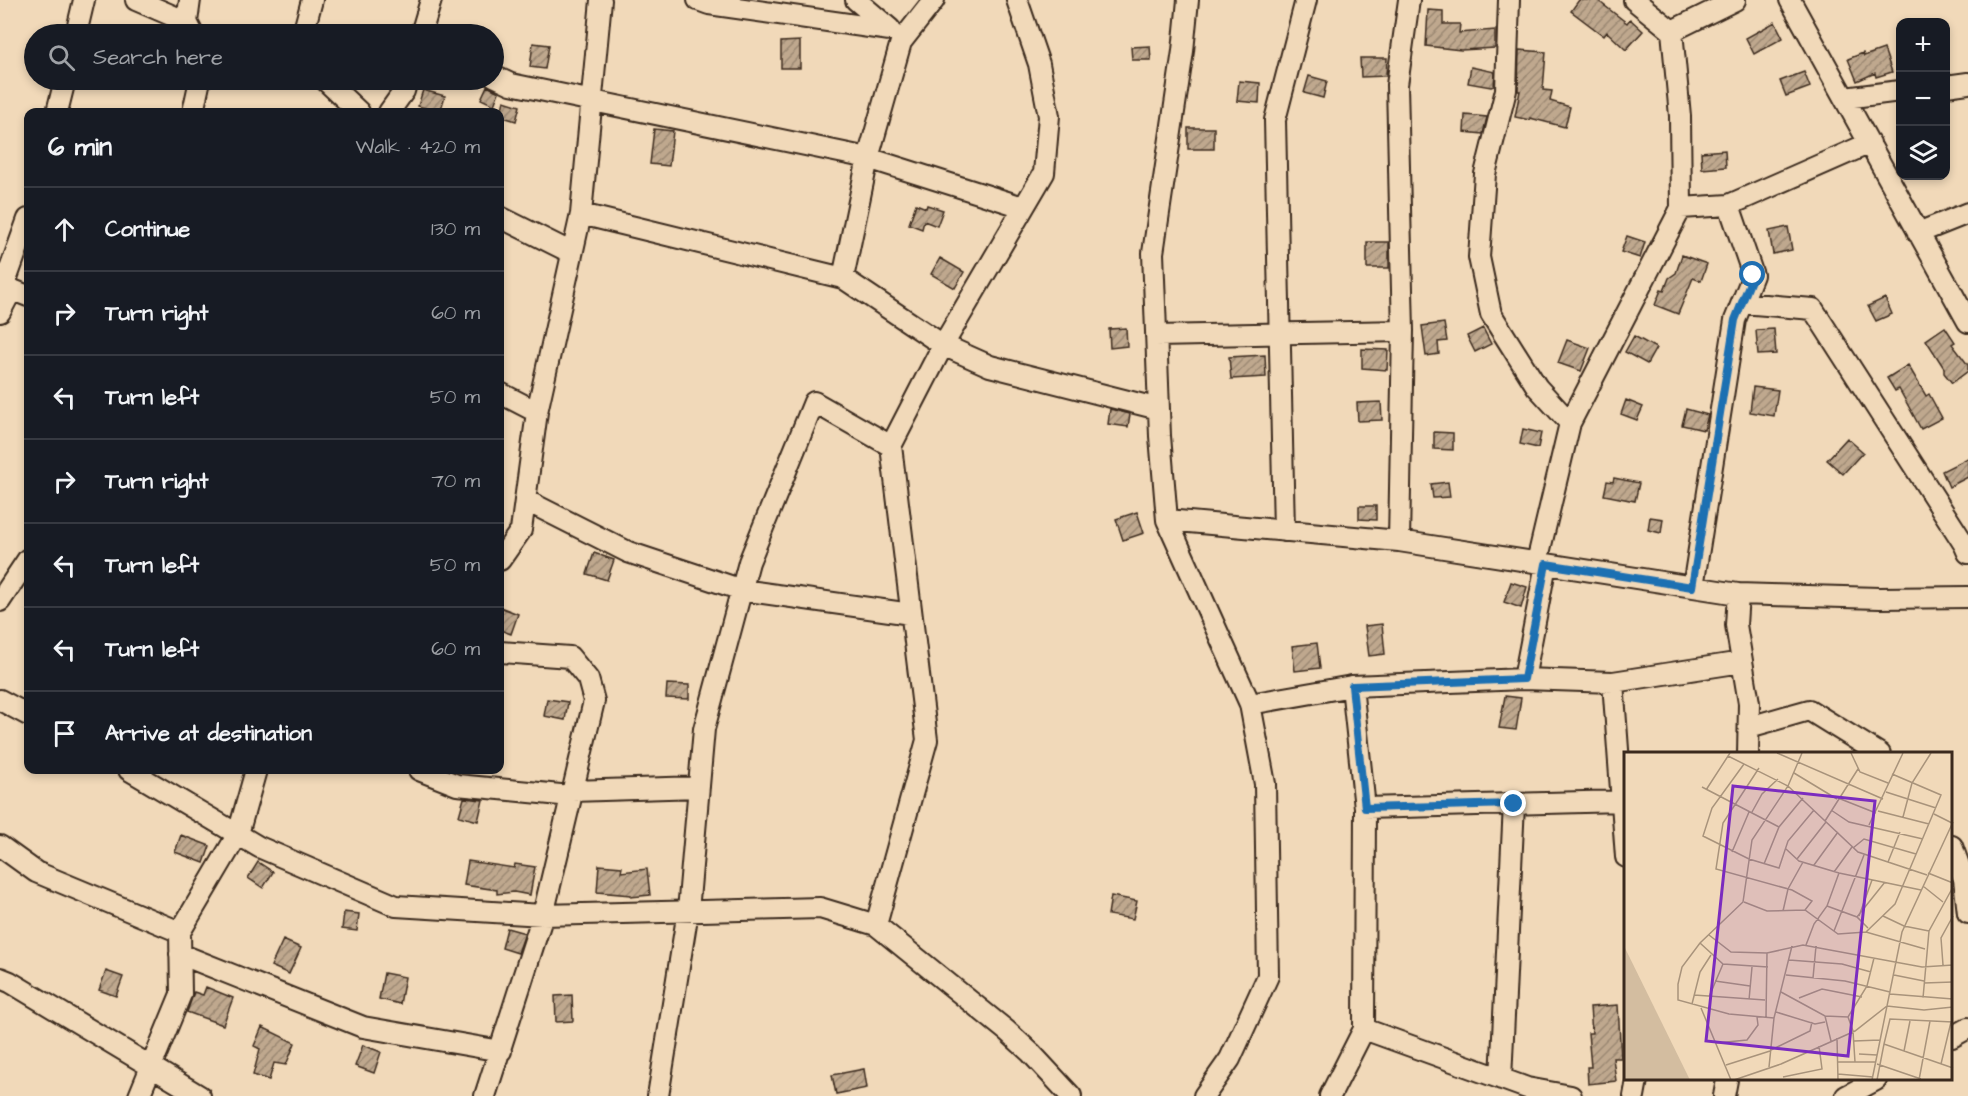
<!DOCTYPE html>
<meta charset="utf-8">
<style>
:root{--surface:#171b24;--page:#20242c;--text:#f1f3f6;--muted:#9ea1a6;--line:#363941}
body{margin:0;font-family:"Architects Daughter",sans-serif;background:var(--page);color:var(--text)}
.controls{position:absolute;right:18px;top:18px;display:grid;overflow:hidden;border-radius:12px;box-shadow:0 3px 9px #0003}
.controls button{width:54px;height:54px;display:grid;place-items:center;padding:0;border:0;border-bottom:2px solid var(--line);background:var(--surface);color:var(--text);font:30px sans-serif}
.stop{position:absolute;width:18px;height:18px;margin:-14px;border:4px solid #1f6fb2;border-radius:50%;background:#fff}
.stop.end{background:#1f6fb2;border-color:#fff;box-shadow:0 2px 6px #0008}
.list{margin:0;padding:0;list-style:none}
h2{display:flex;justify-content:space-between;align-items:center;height:78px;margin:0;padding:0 24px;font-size:26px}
h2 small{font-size:20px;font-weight:400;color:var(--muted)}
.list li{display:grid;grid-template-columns:39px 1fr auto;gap:18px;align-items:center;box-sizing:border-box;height:84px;padding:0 24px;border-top:2px solid var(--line)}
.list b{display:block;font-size:22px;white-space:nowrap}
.list em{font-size:20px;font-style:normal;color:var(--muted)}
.icon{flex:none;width:33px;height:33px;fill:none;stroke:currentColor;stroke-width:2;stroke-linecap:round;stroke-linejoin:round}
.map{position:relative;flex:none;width:1968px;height:1096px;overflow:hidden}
.search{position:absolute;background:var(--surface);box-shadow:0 3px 9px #0003;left:24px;top:24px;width:480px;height:66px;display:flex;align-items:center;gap:15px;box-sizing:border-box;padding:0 21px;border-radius:33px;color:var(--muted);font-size:22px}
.panel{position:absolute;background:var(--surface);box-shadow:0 3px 9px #0003;left:24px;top:108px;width:480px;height:666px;border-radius:12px}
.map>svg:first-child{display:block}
</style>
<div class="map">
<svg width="1968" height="1096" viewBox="0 0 1968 1096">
<defs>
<pattern id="building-hatch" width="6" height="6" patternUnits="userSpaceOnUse" patternTransform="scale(1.5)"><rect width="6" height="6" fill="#bfa88e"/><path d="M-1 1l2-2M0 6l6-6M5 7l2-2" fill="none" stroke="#9c8973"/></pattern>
</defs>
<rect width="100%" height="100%" fill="#f1d9b9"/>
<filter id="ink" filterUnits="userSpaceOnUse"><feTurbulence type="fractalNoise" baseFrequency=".0167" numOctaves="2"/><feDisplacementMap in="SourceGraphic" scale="12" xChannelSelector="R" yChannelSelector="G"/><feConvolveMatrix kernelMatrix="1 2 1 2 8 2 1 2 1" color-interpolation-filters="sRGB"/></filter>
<g filter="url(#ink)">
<!-- building -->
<path fill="url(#building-hatch)" stroke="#3b2a1e" stroke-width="1.5" d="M 1579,0 L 1597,0 L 1627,23 L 1630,19 L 1643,31 L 1626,50 L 1607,32 L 1604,36 L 1571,11 Z
M 1428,10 L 1443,11 L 1443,24 L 1460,24 L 1459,33 L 1495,30 L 1495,48 L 1461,50 L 1426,46 Z
M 1775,22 L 1783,38 L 1754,54 L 1746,38 Z
M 800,41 L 800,68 L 781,68 L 781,42 Z
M 533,43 L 549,45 L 545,69 L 530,67 Z
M 1150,46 L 1151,60 L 1132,60 L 1131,47 Z
M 1884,49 L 1892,72 L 1876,77 L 1875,73 L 1857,81 L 1848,59 L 1863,53 L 1864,56 Z
M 1519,50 L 1546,52 L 1543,90 L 1552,91 L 1550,101 L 1570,107 L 1565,127 L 1530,118 L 1530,120 L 1515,117 L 1520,91 L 1518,91 Z
M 1360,58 L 1387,58 L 1386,76 L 1361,77 Z
M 1471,67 L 1495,72 L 1494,86 L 1491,87 L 1468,83 Z
M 1804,72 L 1810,87 L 1786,96 L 1780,81 Z
M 1309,76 L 1327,81 L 1323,98 L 1304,93 Z
M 1239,81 L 1260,83 L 1259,103 L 1237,101 Z
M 487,86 L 499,92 L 494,105 L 481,99 Z
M 423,90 L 445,96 L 440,112 L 418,106 Z
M 504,101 L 520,106 L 516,121 L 500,116 Z
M 1465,115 L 1487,117 L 1483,134 L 1464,132 Z
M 1188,128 L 1214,128 L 1214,149 L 1188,149 Z
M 654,129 L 673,131 L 669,166 L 650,164 Z
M 1725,150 L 1726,167 L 1702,169 L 1701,152 Z
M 916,204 L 926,208 L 927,205 L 943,210 L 937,226 L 924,221 L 922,229 L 909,224 Z
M 1788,227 L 1792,250 L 1773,254 L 1769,231 Z
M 1627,236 L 1645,242 L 1640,258 L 1621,252 Z
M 1367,242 L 1389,242 L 1389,268 L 1367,268 Z
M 1682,255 L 1707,264 L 1701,281 L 1693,278 L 1678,314 L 1655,305 L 1661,290 L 1664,291 L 1669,278 L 1676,273 Z
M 940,258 L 964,272 L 955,288 L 931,274 Z
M 1885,298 L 1892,314 L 1876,321 L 1868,306 Z
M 1444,323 L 1447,341 L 1438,342 L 1439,354 L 1426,356 L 1422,326 Z
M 1945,327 L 1955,342 L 1952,344 L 1968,365 L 1968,371 L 1952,383 L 1944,373 L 1944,368 L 1926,340 Z
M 1126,328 L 1127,346 L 1110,348 L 1109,329 Z
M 1483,328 L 1491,344 L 1475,352 L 1467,336 Z
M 1774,329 L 1776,354 L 1758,355 L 1756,330 Z
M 1634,336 L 1656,348 L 1647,364 L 1625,352 Z
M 1567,340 L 1590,348 L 1581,371 L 1558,363 Z
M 1362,349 L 1388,350 L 1387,370 L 1362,368 Z
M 1265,355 L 1266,377 L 1231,379 L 1229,357 Z
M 1908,365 L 1926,396 L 1929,394 L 1942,418 L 1921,429 L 1899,389 L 1895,391 L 1887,378 Z
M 1753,387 L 1778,390 L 1774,416 L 1750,412 Z
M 1626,400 L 1643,407 L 1637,420 L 1621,414 Z
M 1381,402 L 1382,420 L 1358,421 L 1357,403 Z
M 1110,409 L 1130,414 L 1128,427 L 1108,424 Z
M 1686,409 L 1708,415 L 1704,430 L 1682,425 Z
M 1523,429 L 1541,433 L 1538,448 L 1520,444 Z
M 1434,432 L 1453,433 L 1453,450 L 1434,449 Z
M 1847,438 L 1863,452 L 1843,474 L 1827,460 Z
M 1968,458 L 1968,477 L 1949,487 L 1942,471 Z
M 1614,478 L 1639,483 L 1635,501 L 1604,495 L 1607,481 L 1613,482 Z
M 1448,482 L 1450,497 L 1433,498 L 1431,484 Z
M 1359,506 L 1376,506 L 1376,520 L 1359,519 Z
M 1137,512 L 1144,533 L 1123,540 L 1116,519 Z
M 1650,517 L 1663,519 L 1661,533 L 1648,530 Z
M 594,553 L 614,560 L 607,580 L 587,574 Z
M 1511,582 L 1527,587 L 1521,608 L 1504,602 Z
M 500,607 L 518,614 L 511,634 L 500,630 Z
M 1382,624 L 1385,654 L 1369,656 L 1365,626 Z
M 1317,643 L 1320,668 L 1295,671 L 1292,646 Z
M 667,684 L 689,685 L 689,699 L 666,698 Z
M 1505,696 L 1521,698 L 1516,730 L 1499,728 Z
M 547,699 L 568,702 L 565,720 L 544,716 Z
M 464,798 L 483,800 L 478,821 L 459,816 Z
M 181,835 L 210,846 L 204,863 L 175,852 Z
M 468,861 L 514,868 L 515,864 L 535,867 L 530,895 L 514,892 L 497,894 L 497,890 L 464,885 Z
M 258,862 L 273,872 L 263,888 L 248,878 Z
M 599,865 L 622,867 L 621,872 L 647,869 L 650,895 L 631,897 L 631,895 L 597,892 Z
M 1111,896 L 1137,901 L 1133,919 L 1108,915 Z
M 344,912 L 359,914 L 357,931 L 342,929 Z
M 507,928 L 525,933 L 518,953 L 502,948 Z
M 283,940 L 301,948 L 289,974 L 271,966 Z
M 106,971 L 123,977 L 116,996 L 99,990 Z
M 384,973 L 405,977 L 400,1004 L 379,999 Z
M 206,987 L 233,998 L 223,1025 L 187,1012 L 194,992 L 203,995 Z
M 572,995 L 573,1021 L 556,1022 L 555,996 Z
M 1618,1005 L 1621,1058 L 1613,1058 L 1616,1081 L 1588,1084 L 1587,1067 L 1591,1067 L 1588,1033 L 1592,1033 L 1590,1007 Z
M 262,1027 L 295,1043 L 286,1065 L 274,1063 L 269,1080 L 253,1075 L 260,1049 L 254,1046 Z
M 363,1045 L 381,1052 L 374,1073 L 355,1066 Z
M 864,1069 L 867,1088 L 836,1094 L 832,1075 Z"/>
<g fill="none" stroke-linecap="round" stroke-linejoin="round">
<!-- minor casing -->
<g stroke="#3b2a1e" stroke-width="24">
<path id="minor" d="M 136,0 L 187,22
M 190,0 L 187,22 L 192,32
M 698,0 L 709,4 L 890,30
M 856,0 L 890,29
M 1188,0 L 1183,51 L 1153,253 L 1160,436 L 1167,520 L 1250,704 L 1265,784 L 1268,976 L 1230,1059 L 1204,1096
M 1509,0 L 1506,90 L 1485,174 L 1479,257 L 1491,314 L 1537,387 L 1570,423
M 1790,0 L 1968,322
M 1672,31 L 1735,0
M 76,34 L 84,0
M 303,34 L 312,0
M 421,34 L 431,0
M 494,76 L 511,84 L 868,158 L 1023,207
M 325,80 L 359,112
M 1946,86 L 1968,83
M 1845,98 L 1900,91
M 57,112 L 65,80
M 193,112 L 200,80
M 389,112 L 404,91 L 407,80
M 1681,208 L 1729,205 L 1870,143
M 581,214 L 843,278 L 943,345 L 990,366 L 1159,409
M 500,217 L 572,253
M 1918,233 L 1968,213
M 843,278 L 868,158 L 901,42 L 934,0
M 0,285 L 28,296
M 4,286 L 28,219
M 1742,303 L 1813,309 L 1964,544 L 1968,553
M 0,312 L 12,289
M 1156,336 L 1403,331
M 500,393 L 537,412
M 525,500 L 628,552 L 742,590 L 911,614
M 1167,520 L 1399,541 L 1738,594 L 1880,598 L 1968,597
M 1284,531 L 1275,120 L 1306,0
M 1399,541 L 1403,331 L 1397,85 L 1409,0
M 500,560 L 521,530 L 537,412 L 581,214 L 601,0
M 1537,562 L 1570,423 L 1681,208 L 1680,116 L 1672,31 L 1634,0
M 1693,587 L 1735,320 L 1753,275 L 1729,205
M 1738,594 L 1736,625 L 1749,703 L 1748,754
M 0,601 L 28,559
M 1524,679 L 1546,564
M 1613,682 L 1626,857
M 0,700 L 28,715
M 1250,704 L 1352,686 L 1524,679 L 1613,682 L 1742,662
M 1749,727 L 1809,710 L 1880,754
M 129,770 L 259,847 L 396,906 L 543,915 L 820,908 L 876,925 L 1007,1031 L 1031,1053 L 1071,1096
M 419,770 L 457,785 L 571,796
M 572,791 L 699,787
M 1365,808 L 1622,801
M 0,846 L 36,872 L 180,932
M 1952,846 L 1964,879 L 1968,913
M 876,925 L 927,740 L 891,446 L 943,345 L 1044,173 L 1049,116 L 1039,64 L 1017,0
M 180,954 L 363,1027 L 501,1051
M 0,978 L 10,982 L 200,1096
M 1364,1029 L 1527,1088 L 1571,1096
M 1952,1037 L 1968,1028
M 1501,1079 L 1514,804
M 139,1096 L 181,994 L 180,932 L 238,834 L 256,770
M 485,1096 L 543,915 L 594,701 L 588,679 L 570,657 L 500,652
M 658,1096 L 688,911 L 704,729 L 749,562 L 814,402 L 891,446
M 1330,1096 L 1364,1029 L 1365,808 L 1352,686
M 1634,1096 L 1637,1080
M 1724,1096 L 1727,1080
M 1846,1096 L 1876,1080"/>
</g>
<!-- minor -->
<use href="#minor" stroke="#f1d9b9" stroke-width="20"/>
</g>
</g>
<g fill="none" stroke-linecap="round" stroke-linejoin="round" filter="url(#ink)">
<!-- route -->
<path stroke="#1f6fb2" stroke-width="8" d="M 1514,804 L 1365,808 L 1352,686 L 1524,679 L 1546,564 L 1692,587 L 1735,320 L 1753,275"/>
</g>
<!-- overview -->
<g transform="translate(1624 752)">
<rect width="328" height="328" fill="#f1d9b9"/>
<path d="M 0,194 L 66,328 L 0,328 Z" fill="#d3bda0"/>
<path fill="none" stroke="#a8937b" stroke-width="1.5" d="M 153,1 L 259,47M 227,1 L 236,20 L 264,31M 104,4 L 164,34 L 234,100 L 303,123M 120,12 L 88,56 L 79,84 L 125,107 L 155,116 L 164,89 L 190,58M 135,16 L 99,71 L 92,117 L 168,138 L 188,149 L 181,158M 170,21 L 213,47M 78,35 L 155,75M 82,38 L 106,1M 262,40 L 312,56M 214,46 L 252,61M 207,58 L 225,70 L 299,87M 254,59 L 305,72M 128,60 L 138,42 L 154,27M 310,62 L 328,71M 279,65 L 288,31 L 307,1M 201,69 L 234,17M 245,73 L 279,1M 229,96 L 240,87 L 292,102M 162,97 L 175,109 L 215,121 L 297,138M 108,100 L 125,60M 173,107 L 202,70M 264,110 L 276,80M 140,112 L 155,75 L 179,46M 190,113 L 214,80M 210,120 L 228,95M 304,121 L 329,131M 299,134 L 319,150M 120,150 L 143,159 L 181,158 L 214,182 L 242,180 L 301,197M 203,154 L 233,165 L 244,176M 159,159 L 164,137 L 179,110M 235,164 L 248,128M 259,164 L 280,174 L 305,179M 233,165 L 261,130M 210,179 L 240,103M 242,180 L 271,152 L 317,43 L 268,22M 85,183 L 107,200 L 143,201 L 179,193 L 298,215 L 329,213M 76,191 L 99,212 L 144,215M 182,193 L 190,172 L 203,154 L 215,121M 165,208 L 218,212 L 247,220M 319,213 L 317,186 L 329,164M 162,223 L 221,229 L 266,240M 270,223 L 300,229M 189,226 L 192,194M 91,229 L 126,234M 300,231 L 329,230M 157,240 L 201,264 L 224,265 L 243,234 L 250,206M 266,242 L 329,247M 70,243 L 141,248M 85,245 L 99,212M 175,246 L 198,237 L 238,245M 299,246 L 305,179 L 329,135M 125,248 L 128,215M 68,252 L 76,220 L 87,203M 77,256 L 107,328M 152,260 L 191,272 L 201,270M 201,264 L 207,289M 142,265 L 143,201M 224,265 L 229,279 L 231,310M 150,266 L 105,262 L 54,248 L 54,232 L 58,215 L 76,191 L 119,150 L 128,88 L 164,34 L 178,1M 213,286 L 214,328M 230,289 L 256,288M 92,291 L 123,288 L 134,273 L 133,265M 260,292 L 266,267 L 329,270M 147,298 L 186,279 L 188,270M 280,299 L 286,269M 235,302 L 253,303M 213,310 L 252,310M 253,312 L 297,327M 317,312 L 327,270M 102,313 L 146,299M 145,315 L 150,266 L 168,194M 214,322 L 249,325M 159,325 L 198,317 L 195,294M 110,328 L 157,312 L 231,279 L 263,254 L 300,258 L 329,255M 248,328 L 278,180 L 329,70M 253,328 L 260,292 L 329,316M 295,328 L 306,269"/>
<path fill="#7b2cbf" fill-opacity="0.15" stroke="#7b2cbf" stroke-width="3" d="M 109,34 L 251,49 L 224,304 L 82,289 Z"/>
<rect width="328" height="328" fill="none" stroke="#3b2a1e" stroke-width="3"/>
</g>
</svg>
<div class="controls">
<button>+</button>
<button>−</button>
<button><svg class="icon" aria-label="layers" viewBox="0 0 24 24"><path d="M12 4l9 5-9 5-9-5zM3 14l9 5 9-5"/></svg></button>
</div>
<div class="stop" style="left:1753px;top:275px"></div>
<div class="stop end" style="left:1514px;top:804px"></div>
<div class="search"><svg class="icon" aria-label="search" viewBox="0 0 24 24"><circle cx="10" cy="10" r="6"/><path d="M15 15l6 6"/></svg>Search here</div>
<section class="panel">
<h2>6 min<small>Walk · 420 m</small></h2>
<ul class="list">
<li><svg class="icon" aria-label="ahead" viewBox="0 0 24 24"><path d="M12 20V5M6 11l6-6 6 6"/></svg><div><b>Continue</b></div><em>130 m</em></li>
<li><svg class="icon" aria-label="right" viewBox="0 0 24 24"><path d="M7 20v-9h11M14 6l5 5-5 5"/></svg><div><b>Turn right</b></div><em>60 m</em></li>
<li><svg class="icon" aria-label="left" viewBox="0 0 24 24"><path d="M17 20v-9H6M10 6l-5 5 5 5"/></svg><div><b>Turn left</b></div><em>50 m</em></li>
<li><svg class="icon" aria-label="right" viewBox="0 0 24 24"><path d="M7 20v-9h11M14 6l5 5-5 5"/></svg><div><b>Turn right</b></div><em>70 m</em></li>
<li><svg class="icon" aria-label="left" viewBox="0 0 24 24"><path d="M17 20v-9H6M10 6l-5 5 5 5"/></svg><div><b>Turn left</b></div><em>50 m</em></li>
<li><svg class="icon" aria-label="left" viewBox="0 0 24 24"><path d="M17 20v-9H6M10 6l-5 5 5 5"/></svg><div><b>Turn left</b></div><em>60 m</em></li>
<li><svg class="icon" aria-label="arrive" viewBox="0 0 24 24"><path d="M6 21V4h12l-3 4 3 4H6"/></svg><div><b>Arrive at destination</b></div></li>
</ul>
</section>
</div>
